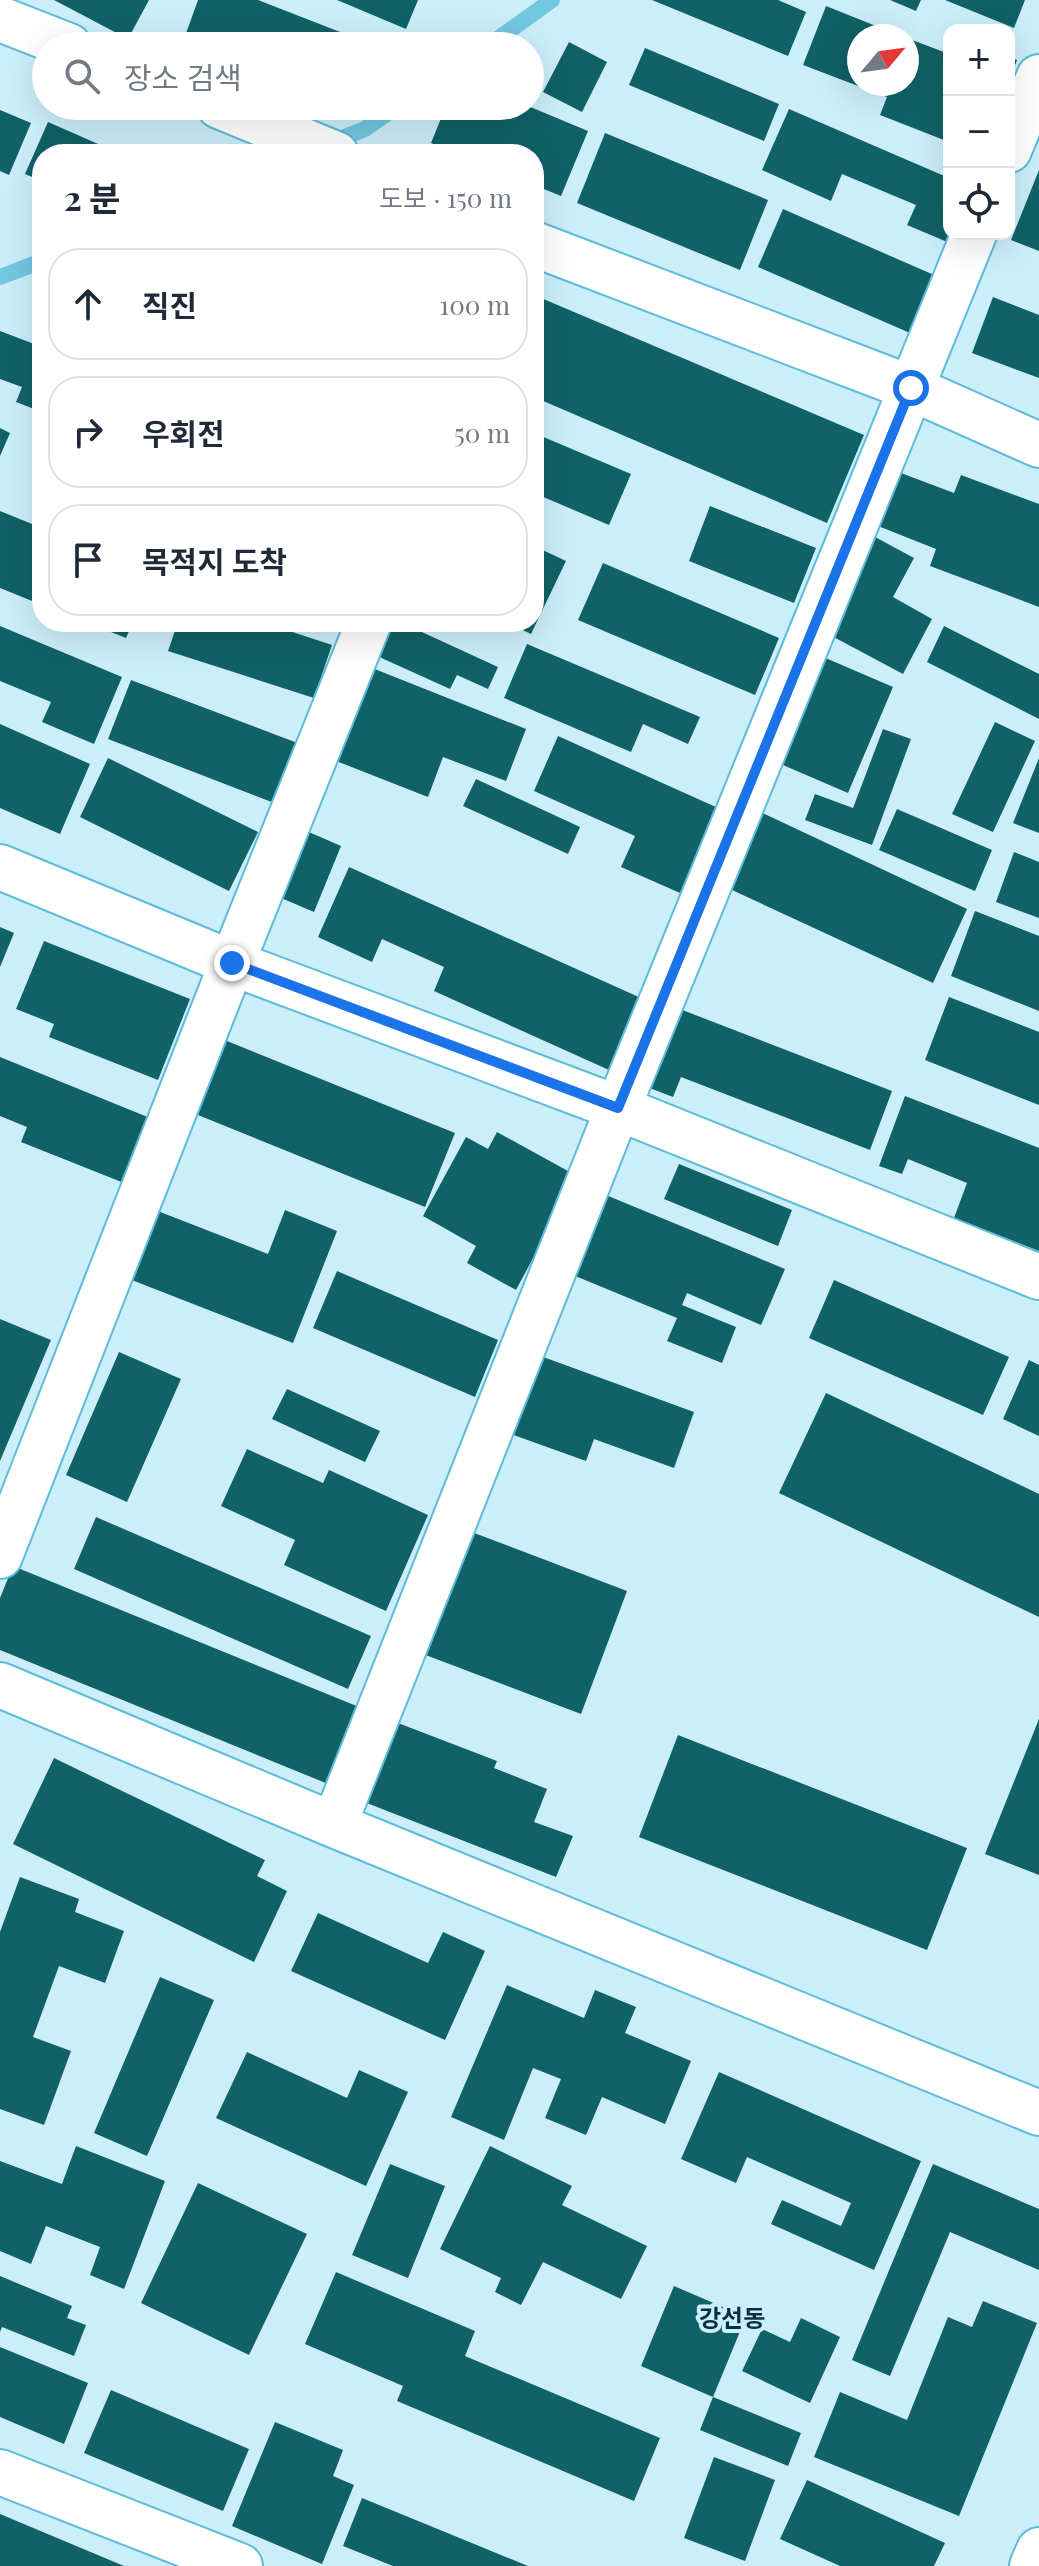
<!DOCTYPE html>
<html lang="ko">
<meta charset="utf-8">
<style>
:root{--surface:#fff;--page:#f6f6f7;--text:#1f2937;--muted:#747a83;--line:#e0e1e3}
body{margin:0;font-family:"Playfair Display","Noto Sans KR",serif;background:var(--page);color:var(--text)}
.controls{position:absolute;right:24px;top:24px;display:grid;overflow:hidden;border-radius:16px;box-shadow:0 8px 32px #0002}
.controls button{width:72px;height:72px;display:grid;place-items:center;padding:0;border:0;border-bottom:2px solid var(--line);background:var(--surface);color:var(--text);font:40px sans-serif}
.compass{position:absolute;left:847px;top:24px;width:72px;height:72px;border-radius:50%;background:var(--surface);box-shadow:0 8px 32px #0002;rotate:61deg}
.stop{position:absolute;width:24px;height:24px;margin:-18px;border:6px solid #1a73e8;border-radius:50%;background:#fff}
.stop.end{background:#1a73e8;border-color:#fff;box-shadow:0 2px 8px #0008}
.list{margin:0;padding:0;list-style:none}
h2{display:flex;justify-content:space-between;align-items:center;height:104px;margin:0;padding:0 32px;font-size:34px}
h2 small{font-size:26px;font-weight:400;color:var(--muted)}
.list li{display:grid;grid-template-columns:52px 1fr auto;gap:24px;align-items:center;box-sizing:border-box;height:112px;margin:0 16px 16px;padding:0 16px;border:2px solid var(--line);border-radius:32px}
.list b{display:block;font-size:30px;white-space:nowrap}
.list em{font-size:26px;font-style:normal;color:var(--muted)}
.icon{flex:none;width:44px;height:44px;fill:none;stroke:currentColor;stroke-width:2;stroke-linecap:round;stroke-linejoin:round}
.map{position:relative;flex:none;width:1039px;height:2566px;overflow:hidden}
.search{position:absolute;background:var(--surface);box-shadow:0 8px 32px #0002;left:32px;top:32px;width:512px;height:88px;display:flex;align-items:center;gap:20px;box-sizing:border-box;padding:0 28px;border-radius:44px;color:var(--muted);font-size:30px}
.panel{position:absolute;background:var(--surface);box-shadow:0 8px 32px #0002;left:32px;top:144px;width:512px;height:488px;border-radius:32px}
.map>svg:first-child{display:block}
</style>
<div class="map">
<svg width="1039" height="2566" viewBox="0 0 1039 2566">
<rect width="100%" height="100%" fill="#cbeefa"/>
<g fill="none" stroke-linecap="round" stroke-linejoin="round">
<!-- stream -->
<path stroke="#72c7e1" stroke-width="16" d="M 488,46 L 552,0
M 330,143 L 365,129 L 398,106
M 0,277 L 42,261"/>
</g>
<!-- building -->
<path fill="#106266" d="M 54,0 L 149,0 L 128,39 Z
M 198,0 L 258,0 L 358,39 L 355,46 L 202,46 L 184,39 Z
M 337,0 L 418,0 L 406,29 Z
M 652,0 L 778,0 L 806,12 L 788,56 Z
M 890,0 L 921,0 L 916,11 Z
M 945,0 L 1025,0 L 1014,28 Z
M 826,6 L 901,36 L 859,36 L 859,84 L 907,84 L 907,38 L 949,54 L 949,142 L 880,115 L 887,97 L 803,65 Z
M 569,42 L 607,62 L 582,112 L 543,92 Z
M 645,48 L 779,104 L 764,141 L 629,85 Z
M 1009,57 L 1017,60 L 1009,81 Z
M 446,106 L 528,106 L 588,131 L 561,196 L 534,185 L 534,154 L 458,154 L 431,143 Z
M 789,109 L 949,178 L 949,234 L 956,234 L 952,244 L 907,225 L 916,205 L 842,174 L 831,201 L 762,170 Z
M 0,110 L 31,123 L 9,175 L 0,171 Z
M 48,122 L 121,154 L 42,154 L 42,181 L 25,174 Z
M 605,133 L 768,200 L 740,270 L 577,203 Z
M 1039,170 L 1039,251 L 1011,240 Z
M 783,209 L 934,275 L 910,333 L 758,267 Z
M 534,295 L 864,435 L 827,523 L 534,397 Z
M 993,297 L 1039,315 L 1039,378 L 972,353 Z
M 0,331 L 42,347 L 42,412 L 16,402 L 22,387 L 0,379 Z
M 0,428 L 10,433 L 0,456 Z
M 534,433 L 631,474 L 609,525 L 534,493 Z
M 893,470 L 954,493 L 961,475 L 1039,504 L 1039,607 L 930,566 L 936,549 L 873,524 Z
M 710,506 L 816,548 L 794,603 L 689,561 Z
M 0,511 L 42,528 L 42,605 L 0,588 Z
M 864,531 L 914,558 L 893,597 L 932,619 L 903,674 L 813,626 Z
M 534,546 L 566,561 L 531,634 L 506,622 L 534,622 Z
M 603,563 L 779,638 L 755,695 L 578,620 Z
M 86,622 L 133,622 L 126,638 Z
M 178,622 L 262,622 L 332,645 L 314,698 L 168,651 Z
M 379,622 L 400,622 L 498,667 L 488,689 L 457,675 L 450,689 L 366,651 Z
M 0,626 L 122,677 L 94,744 L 42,722 L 51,702 L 0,681 Z
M 944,626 L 1039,674 L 1039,719 L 927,662 Z
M 527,644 L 700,717 L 688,744 L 643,724 L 631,752 L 504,698 Z
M 814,653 L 893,687 L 848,793 L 769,759 Z
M 362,664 L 526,729 L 506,781 L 443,757 L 428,797 L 326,757 Z
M 131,680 L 300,744 L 277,804 L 108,739 Z
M 995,722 L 1035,741 L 993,832 L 952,814 Z
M 0,724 L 90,764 L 60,834 L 0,808 Z
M 883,729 L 911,739 L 872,845 L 805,820 L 815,794 L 853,808 Z
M 558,736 L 718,808 L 680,893 L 621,867 L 635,836 L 534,791 Z
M 108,758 L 258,832 L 229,891 L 80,817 Z
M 1039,758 L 1039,833 L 1013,823 Z
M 476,779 L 580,827 L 568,854 L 463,806 Z
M 754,809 L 967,909 L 933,983 L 719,884 Z
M 897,809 L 992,850 L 975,891 L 879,850 Z
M 295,826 L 341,846 L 314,912 L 267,892 Z
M 1014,852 L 1039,862 L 1039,918 L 996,902 Z
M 349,867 L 641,998 L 609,1070 L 434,991 L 444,967 L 382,939 L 372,962 L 318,937 Z
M 975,911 L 1039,936 L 1039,1011 L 951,976 Z
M 0,927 L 14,933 L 0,967 Z
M 44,941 L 190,999 L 158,1080 L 49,1037 L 54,1024 L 16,1009 Z
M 949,997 L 1039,1032 L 1039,1105 L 925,1060 Z
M 672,1006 L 892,1091 L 870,1150 L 681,1077 L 673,1097 L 642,1085 Z
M 222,1039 L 455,1133 L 425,1207 L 193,1113 Z
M 0,1057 L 150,1118 L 124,1183 L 21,1142 L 27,1127 L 0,1116 Z
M 905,1096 L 1039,1148 L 1039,1251 L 954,1218 L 967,1183 L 908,1159 L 902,1174 L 879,1166 Z
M 497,1132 L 577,1176 L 516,1290 L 467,1263 L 476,1246 L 423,1216 L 466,1137 L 488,1149 Z
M 679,1164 L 792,1210 L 778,1246 L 664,1199 Z
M 601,1193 L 785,1269 L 761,1325 L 687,1293 L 682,1305 L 736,1327 L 722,1363 L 667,1341 L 677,1318 L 568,1273 Z
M 150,1208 L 268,1254 L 285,1210 L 337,1231 L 293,1343 L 124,1277 Z
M 337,1271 L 498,1340 L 475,1397 L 313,1328 Z
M 834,1280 L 1009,1357 L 983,1415 L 809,1338 Z
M 0,1319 L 51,1340 L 0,1461 Z
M 119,1352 L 181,1379 L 127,1502 L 66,1475 Z
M 535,1354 L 694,1412 L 674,1468 L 594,1439 L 586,1461 L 508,1433 Z
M 1029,1360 L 1039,1365 L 1039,1436 L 1003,1419 Z
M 287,1389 L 380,1431 L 365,1462 L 272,1419 Z
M 826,1393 L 1039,1494 L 1039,1617 L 779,1493 Z
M 247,1449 L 323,1483 L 329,1470 L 428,1515 L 386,1611 L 284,1565 L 295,1540 L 221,1506 Z
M 96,1517 L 371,1636 L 348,1689 L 74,1569 Z
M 469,1531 L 627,1591 L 581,1714 L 423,1654 Z
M 13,1566 L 364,1709 L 333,1786 L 0,1650 L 0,1598 Z
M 385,1718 L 497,1761 L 494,1768 L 547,1789 L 534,1822 L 573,1836 L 556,1877 L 354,1798 Z
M 1039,1719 L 1039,1875 L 985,1854 Z
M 678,1735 L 967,1848 L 927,1950 L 639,1837 Z
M 54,1758 L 265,1860 L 257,1876 L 287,1891 L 254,1962 L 13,1844 Z
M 20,1877 L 79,1899 L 75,1912 L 124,1931 L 105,1983 L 59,1966 L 33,2037 L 71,2051 L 44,2125 L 0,2109 L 0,1932 Z
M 318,1913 L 428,1963 L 443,1932 L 485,1951 L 445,2040 L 291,1971 Z
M 160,1977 L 214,2000 L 147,2156 L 94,2133 Z
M 507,1985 L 584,2018 L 595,1990 L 636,2007 L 625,2033 L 691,2061 L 665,2124 L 602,2097 L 586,2135 L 545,2118 L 561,2079 L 533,2068 L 504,2140 L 451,2117 Z
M 247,2052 L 347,2098 L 359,2070 L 408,2092 L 366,2186 L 216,2118 Z
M 719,2072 L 921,2161 L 874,2270 L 771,2224 L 782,2200 L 841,2226 L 851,2203 L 747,2157 L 736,2183 L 681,2159 Z
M 76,2146 L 165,2181 L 124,2289 L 90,2275 L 100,2247 L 46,2226 L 31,2264 L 0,2251 L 0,2161 L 62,2184 Z
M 490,2146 L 572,2186 L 562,2205 L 647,2246 L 621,2299 L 543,2262 L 521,2305 L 495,2292 L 501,2278 L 440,2249 Z
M 390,2164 L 445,2186 L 408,2278 L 352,2255 Z
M 933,2164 L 1039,2209 L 1039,2270 L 950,2232 L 890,2376 L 852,2360 Z
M 198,2183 L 307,2234 L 249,2355 L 141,2303 Z
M 336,2272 L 475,2331 L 465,2356 L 660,2438 L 634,2501 L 397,2401 L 403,2386 L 305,2344 Z
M 0,2276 L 72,2306 L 67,2318 L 86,2325 L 74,2356 L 2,2327 L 0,2332 Z
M 674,2286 L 746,2317 L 713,2397 L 641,2366 Z
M 983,2301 L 1037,2323 L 959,2516 L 814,2457 L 840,2392 L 907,2420 L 948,2317 L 972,2327 Z
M 801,2318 L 840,2337 L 810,2403 L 742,2371 L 762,2329 L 790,2342 Z
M 0,2347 L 88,2383 L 64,2444 L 0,2417 Z
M 111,2390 L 249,2449 L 223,2511 L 84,2453 Z
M 713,2397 L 801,2433 L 788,2466 L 700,2430 Z
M 275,2422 L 343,2450 L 333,2476 L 354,2485 L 322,2564 L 232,2526 Z
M 714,2457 L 775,2480 L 745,2561 L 684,2538 Z
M 807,2480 L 945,2543 L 934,2566 L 840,2566 L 780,2539 Z
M 362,2498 L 528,2566 L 393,2566 L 343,2546 Z
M 0,2514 L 124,2566 L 0,2566 Z"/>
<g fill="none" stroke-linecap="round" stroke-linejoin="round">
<!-- minor casing -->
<g stroke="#5bbcd9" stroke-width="48">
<path id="minor" d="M 0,19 L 69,46
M 219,106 L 336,154
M 1009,150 L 1039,77
M 534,244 L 911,388 L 1039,445
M 0,867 L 232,963 L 618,1108 L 1039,1277
M 0,1556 L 232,963 L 369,622
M 0,1685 L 334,1825 L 1039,2113
M 334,1825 L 618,1108 L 974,234
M 0,2472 L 240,2566
M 1032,2566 L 1039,2550"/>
</g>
<!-- minor -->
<use href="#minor" stroke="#fff" stroke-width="44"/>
</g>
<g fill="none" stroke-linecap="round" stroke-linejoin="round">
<!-- route -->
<path stroke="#1a73e8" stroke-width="10" d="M 232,963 L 618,1108 L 911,388"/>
</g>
<g text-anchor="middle" stroke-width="8" stroke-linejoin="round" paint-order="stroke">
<!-- quarter labels -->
<g font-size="24" font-weight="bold" fill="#04313d" stroke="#cbeefa">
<text x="732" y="2327">강선동</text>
</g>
</g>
</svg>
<div class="controls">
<button>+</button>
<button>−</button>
<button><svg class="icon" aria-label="locate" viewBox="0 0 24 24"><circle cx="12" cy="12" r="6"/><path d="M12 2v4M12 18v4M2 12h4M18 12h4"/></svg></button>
</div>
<svg class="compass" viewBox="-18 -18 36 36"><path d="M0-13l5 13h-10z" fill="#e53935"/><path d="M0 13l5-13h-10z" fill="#747a83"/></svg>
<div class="stop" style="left:911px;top:388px"></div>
<div class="stop end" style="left:232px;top:963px"></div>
<div class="search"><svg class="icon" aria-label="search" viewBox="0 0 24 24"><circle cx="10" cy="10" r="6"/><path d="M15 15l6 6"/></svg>장소 검색</div>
<section class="panel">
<h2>2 분<small>도보 · 150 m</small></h2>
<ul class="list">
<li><svg class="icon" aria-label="ahead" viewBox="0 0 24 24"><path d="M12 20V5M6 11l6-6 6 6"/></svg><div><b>직진</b></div><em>100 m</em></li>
<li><svg class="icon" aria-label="right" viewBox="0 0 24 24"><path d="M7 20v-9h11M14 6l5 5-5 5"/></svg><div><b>우회전</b></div><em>50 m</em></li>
<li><svg class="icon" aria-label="arrive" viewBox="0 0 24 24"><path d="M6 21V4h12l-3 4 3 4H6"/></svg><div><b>목적지 도착</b></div></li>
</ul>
</section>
</div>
